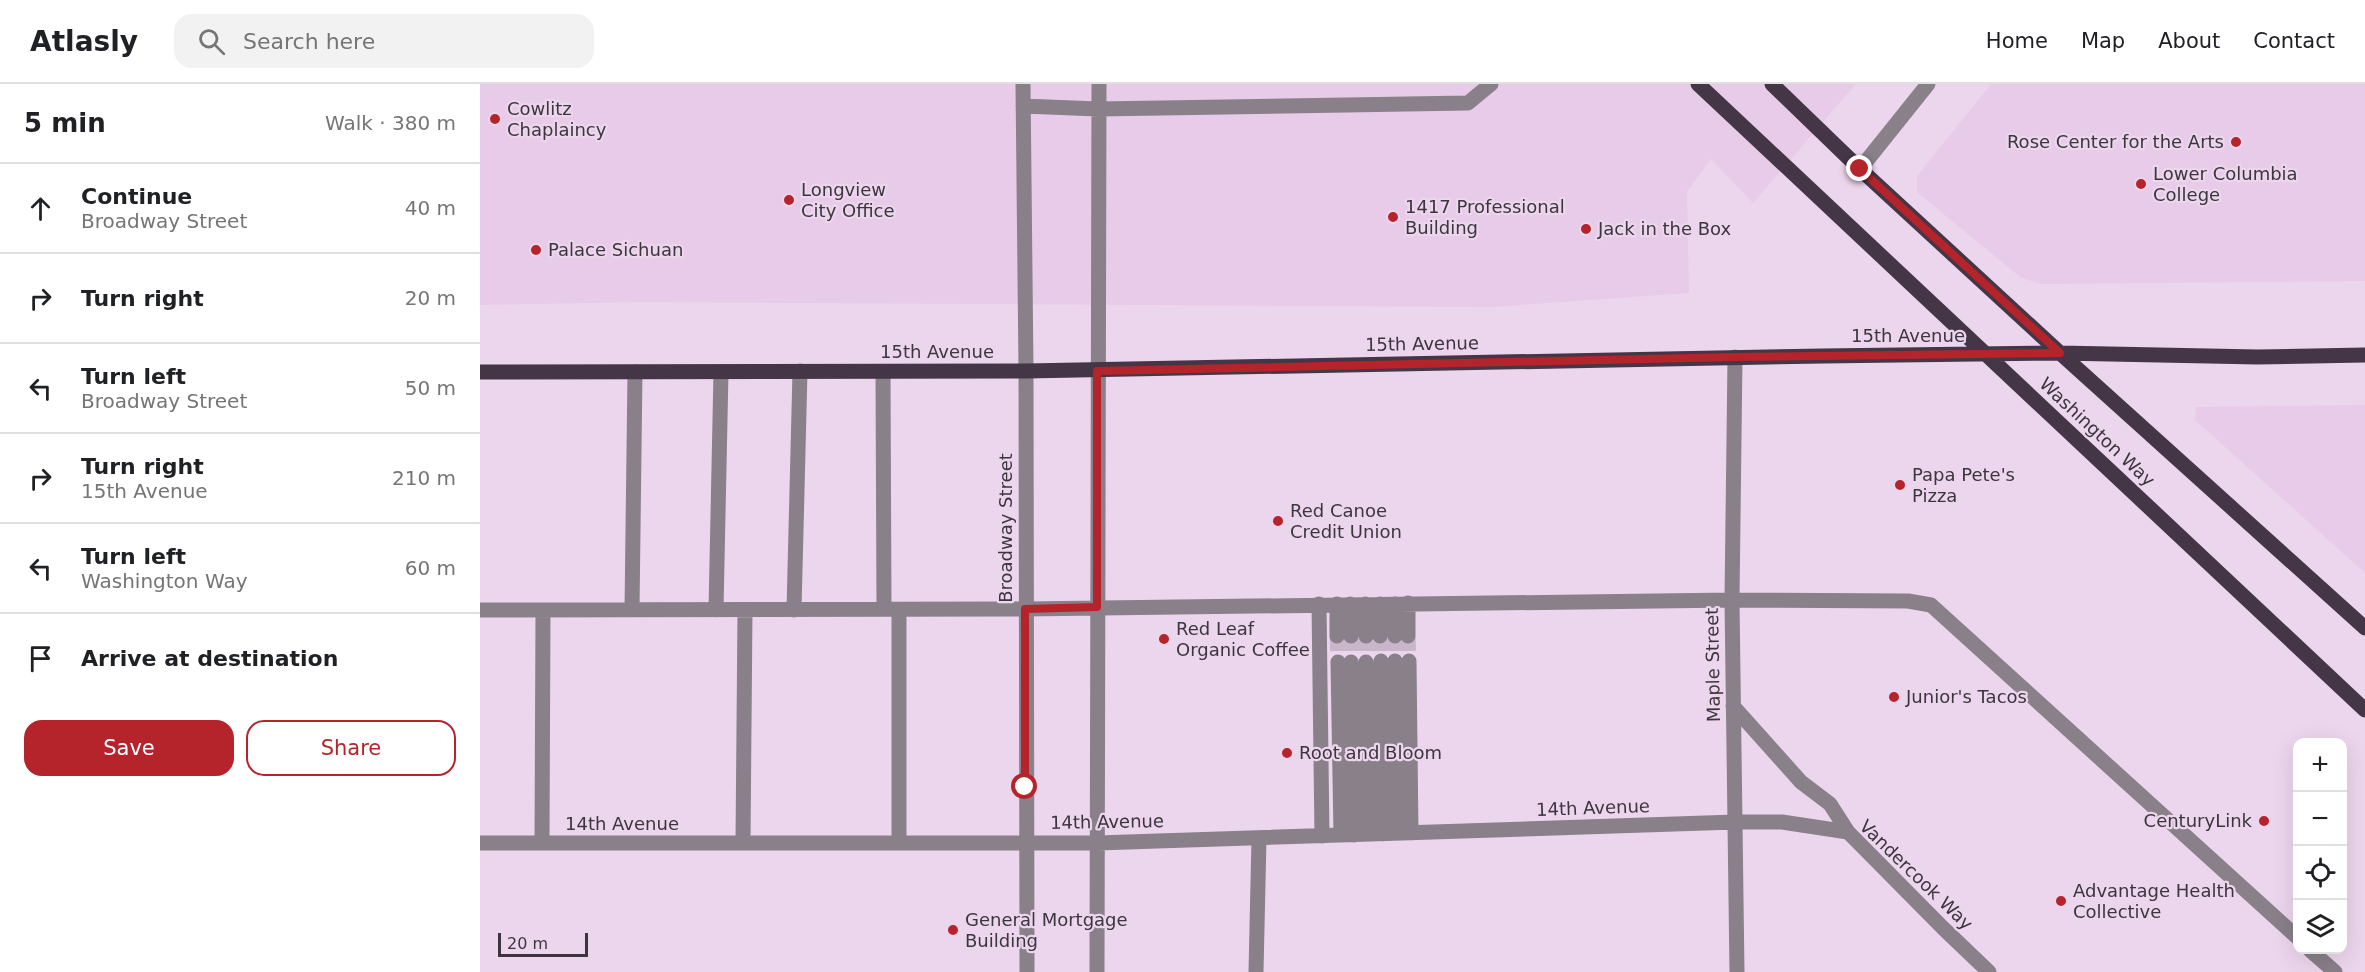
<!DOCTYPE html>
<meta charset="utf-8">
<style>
:root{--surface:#fff;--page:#f2f2f2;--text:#202124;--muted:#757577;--line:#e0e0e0;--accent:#b5242b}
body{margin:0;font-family:"DejaVu Sans",sans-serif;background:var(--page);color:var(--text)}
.controls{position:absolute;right:18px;bottom:18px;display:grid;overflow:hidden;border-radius:12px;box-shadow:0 6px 24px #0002}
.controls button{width:54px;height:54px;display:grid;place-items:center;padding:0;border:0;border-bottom:2px solid var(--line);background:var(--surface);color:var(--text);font:30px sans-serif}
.scale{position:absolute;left:18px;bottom:15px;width:90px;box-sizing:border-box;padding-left:6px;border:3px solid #3d353e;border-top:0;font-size:16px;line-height:21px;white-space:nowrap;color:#3d353e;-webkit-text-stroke:4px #ecd6ed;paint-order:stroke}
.stop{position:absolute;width:18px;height:18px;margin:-14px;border:4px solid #b5242b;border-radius:50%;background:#fff}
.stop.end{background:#b5242b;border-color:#fff;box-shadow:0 2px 6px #0008}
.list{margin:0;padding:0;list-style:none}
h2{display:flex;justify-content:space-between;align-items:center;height:78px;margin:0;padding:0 24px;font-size:26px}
h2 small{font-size:20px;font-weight:400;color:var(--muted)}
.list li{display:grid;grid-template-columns:39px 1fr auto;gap:18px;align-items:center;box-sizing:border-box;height:90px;padding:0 24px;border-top:2px solid var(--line)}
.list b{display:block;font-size:22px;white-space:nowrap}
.list p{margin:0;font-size:20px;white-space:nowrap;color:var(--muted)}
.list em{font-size:20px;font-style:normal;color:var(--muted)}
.actions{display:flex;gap:12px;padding:18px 24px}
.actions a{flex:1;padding:14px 0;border:2px solid var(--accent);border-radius:18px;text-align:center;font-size:21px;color:var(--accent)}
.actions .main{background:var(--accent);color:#fff}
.icon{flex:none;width:33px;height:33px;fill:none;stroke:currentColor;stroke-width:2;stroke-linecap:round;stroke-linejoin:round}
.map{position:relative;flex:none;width:1885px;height:888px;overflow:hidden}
header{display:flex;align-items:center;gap:36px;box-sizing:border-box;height:84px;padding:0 30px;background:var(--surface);border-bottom:2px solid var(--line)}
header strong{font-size:28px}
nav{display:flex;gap:33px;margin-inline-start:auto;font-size:21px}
.search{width:420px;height:54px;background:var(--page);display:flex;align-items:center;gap:15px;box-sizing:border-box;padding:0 21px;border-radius:18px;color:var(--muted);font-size:22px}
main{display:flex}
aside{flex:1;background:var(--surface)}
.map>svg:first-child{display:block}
</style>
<header>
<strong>Atlasly</strong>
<div class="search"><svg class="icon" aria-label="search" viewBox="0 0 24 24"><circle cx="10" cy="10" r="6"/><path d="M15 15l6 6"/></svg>Search here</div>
<nav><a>Home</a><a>Map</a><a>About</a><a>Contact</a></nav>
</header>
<main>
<aside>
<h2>5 min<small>Walk · 380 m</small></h2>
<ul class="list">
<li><svg class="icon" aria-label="ahead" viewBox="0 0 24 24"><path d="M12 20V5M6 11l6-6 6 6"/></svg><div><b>Continue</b><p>Broadway Street</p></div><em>40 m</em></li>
<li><svg class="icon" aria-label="right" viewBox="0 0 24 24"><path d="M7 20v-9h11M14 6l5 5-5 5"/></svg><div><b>Turn right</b></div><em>20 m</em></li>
<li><svg class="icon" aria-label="left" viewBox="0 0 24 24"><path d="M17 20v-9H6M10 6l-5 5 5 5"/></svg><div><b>Turn left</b><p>Broadway Street</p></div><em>50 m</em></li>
<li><svg class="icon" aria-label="right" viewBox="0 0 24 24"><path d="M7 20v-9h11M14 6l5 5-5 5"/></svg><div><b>Turn right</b><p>15th Avenue</p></div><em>210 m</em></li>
<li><svg class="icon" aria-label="left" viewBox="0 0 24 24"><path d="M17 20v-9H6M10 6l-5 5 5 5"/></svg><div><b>Turn left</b><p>Washington Way</p></div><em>60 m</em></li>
<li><svg class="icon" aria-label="arrive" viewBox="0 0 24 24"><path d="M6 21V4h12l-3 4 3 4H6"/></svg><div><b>Arrive at destination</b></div></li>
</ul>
<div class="actions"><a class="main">Save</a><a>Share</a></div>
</aside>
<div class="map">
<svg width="1885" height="888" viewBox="0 0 1885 888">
<rect width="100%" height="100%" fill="#ecd6ed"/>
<!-- built -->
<path fill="#e7cbe8" d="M 0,0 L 1376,0 L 1273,119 L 1231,75 L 1207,108 L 1209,209 L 1013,223 L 160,218 L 0,221 Z
M 1511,0 L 1885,0 L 1885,197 L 1561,200 L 1540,193 L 1437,108 L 1437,92 Z
M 1885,321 L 1885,489 L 1715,336 L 1716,323 Z"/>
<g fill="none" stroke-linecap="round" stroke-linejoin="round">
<!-- minor-tunnel -->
<path stroke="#c9b6ca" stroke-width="15" stroke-dasharray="15 8" stroke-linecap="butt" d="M 857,552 L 858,578
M 871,552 L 871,578
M 886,552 L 886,578
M 900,552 L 901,577
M 915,552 L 915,577
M 928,552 L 929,577"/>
<!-- minor -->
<path stroke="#89808a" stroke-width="15" d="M 543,0 L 546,287 L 547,888
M 543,22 L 618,25 L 988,19 L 1011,0
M 1380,85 L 1448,0
M 1255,273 L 1252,516 L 1257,888
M 403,288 L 404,525
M 928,519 L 928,552
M 839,520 L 842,752
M 857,520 L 857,552
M 870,520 L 871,552
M 885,520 L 886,552
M 900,520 L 900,552
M 915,520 L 915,552
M 0,526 L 545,525 L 1252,516 L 1428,517 L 1451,521 L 1818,854
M 152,526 L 155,288
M 236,526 L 241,288
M 314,526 L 320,287
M 419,526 L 419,759
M 901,577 L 903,750
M 915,577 L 918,749
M 929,577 L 931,749
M 858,578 L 861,751
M 871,578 L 874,751
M 886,578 L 888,750
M 1253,622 L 1321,698 L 1350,720 L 1368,748 L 1463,844 L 1509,888
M 0,759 L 617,759 L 1255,738 L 1302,738 L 1368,748
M 62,759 L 63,526
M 263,759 L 265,526
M 1830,866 L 1855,888
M 617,888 L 619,0
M 776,888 L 779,754"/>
<!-- major -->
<path stroke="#443646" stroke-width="15" d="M 1218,0 L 1885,626
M 1292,0 L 1380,85 L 1580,269 L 1885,544
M 0,288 L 546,287 L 1343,272 L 1580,269 L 1778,273 L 1885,271"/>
</g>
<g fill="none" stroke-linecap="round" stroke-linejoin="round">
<!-- route -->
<path stroke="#b5242b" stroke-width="8" d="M 545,703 L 545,525 L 617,523 L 617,287 L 1255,273 L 1580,269 L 1380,85"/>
</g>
<!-- markers -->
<g fill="#b5242b" stroke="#ecd6ed" stroke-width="2">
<circle cx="15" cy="35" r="6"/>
<circle cx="1756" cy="58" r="6"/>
<circle cx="1661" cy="100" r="6"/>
<circle cx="309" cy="116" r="6"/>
<circle cx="913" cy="133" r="6"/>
<circle cx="1106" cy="145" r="6"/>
<circle cx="56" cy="166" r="6"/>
<circle cx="1420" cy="401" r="6"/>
<circle cx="798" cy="437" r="6"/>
<circle cx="684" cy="555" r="6"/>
<circle cx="1414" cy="613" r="6"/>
<circle cx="807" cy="669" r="6"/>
<circle cx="1784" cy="737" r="6"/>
<circle cx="1581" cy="817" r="6"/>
<circle cx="473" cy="846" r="6"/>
</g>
<g text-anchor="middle" stroke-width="4.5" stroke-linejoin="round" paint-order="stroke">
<!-- poi labels -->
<g font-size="18" fill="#3d353e" stroke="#ecd6ed" text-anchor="start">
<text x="27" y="31">Cowlitz<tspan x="27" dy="21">Chaplaincy</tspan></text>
<text x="1744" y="64" text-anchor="end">Rose Center for the Arts</text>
<text x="1673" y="96">Lower Columbia<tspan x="1673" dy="21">College</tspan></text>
<text x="321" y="112">Longview<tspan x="321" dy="21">City Office</tspan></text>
<text x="925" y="129">1417 Professional<tspan x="925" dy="21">Building</tspan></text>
<text x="1118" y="151">Jack in the Box</text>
<text x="68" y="172">Palace Sichuan</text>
<text x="1432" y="397">Papa Pete's<tspan x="1432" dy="21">Pizza</tspan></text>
<text x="810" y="433">Red Canoe<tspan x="810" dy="21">Credit Union</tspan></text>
<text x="696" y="551">Red Leaf<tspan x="696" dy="21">Organic Coffee</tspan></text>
<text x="1426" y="619">Junior's Tacos</text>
<text x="819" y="675">Root and Bloom</text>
<text x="1772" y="743" text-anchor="end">CenturyLink</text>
<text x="1593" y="813">Advantage Health<tspan x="1593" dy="21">Collective</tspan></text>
<text x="485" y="842">General Mortgage<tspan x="485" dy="21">Building</tspan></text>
</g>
<!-- street labels -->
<g font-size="18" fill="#3d353e" stroke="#ecd6ed">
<text x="1428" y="258">15th Avenue</text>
<text transform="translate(942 260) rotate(-1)" y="6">15th Avenue</text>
<text x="457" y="274">15th Avenue</text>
<text transform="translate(1617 348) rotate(43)" y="6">Washington Way</text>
<text transform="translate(526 444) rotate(-90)" y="6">Broadway Street</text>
<text transform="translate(1233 581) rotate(-91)" y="6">Maple Street</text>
<text transform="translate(1113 724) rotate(-2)" y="6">14th Avenue</text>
<text transform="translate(627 738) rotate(-1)" y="6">14th Avenue</text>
<text x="142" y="746">14th Avenue</text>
<text transform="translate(1436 791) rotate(44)" y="6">Vandercook Way</text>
</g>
</g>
</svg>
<div class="controls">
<button>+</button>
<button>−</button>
<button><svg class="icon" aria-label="locate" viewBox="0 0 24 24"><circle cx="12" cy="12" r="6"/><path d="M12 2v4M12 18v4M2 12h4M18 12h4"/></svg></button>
<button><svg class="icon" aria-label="layers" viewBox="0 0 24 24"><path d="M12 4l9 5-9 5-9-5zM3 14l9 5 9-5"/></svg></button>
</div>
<div class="scale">20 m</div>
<div class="stop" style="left:545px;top:703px"></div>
<div class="stop end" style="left:1380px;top:85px"></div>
</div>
</main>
